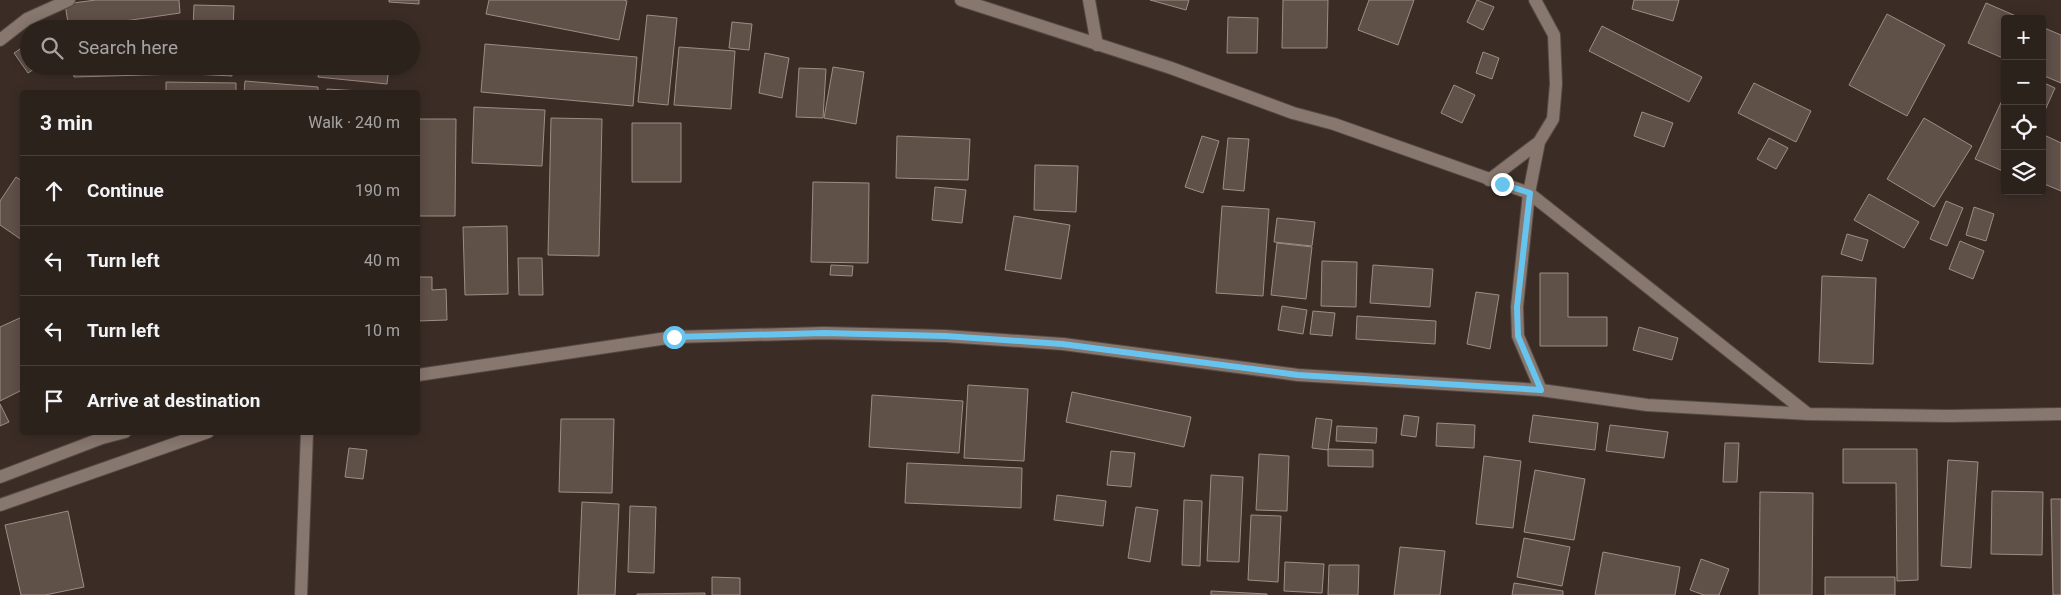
<!DOCTYPE html>
<meta charset="utf-8">
<style>
:root{--surface:#2c221c;--page:#342a25;--text:#f1f3f6;--muted:#a6a4a3;--line:#483f3b}
body{margin:0;font-family:Roboto,sans-serif;background:var(--page);color:var(--text)}
.controls{position:absolute;right:15px;top:15px;display:grid;overflow:hidden;border-radius:5px;box-shadow:0 2px 12px #0003}
.controls button{width:45px;height:45px;display:grid;place-items:center;padding:0;border:0;border-bottom:1px solid var(--line);background:var(--surface);color:var(--text);font:25px sans-serif}
.stop{position:absolute;width:15px;height:15px;margin:-11px;border:4px solid #66c4ef;border-radius:50%;background:#fff}
.stop.end{background:#66c4ef;border-color:#fff;box-shadow:0 1px 5px #0008}
.list{margin:0;padding:0;list-style:none}
h2{display:flex;justify-content:space-between;align-items:center;height:65px;margin:0;padding:0 20px;font-size:21px}
h2 small{font-size:16px;font-weight:400;color:var(--muted)}
.list li{display:grid;grid-template-columns:32px 1fr auto;gap:15px;align-items:center;box-sizing:border-box;height:70px;padding:0 20px;border-top:1px solid var(--line)}
.list b{display:block;font-size:19px;white-space:nowrap}
.list em{font-size:16px;font-style:normal;color:var(--muted)}
.icon{flex:none;width:28px;height:28px;fill:none;stroke:currentColor;stroke-width:2;stroke-linecap:round;stroke-linejoin:round}
.map{position:relative;flex:none;width:2061px;height:595px;overflow:hidden}
.search{position:absolute;background:var(--surface);box-shadow:0 2px 12px #0003;left:20px;top:20px;width:400px;height:55px;display:flex;align-items:center;gap:12px;box-sizing:border-box;padding:0 18px;border-radius:28px;color:var(--muted);font-size:19px}
.panel{position:absolute;background:var(--surface);box-shadow:0 2px 12px #0003;left:20px;top:90px;width:400px;height:345px;border-radius:5px}
.map>svg:first-child{display:block}
</style>
<div class="map">
<svg width="2061" height="595" viewBox="0 0 2061 595">
<rect width="100%" height="100%" fill="#3b2d26"/>
<!-- building -->
<path fill="#5f5048" stroke="#9e8d84" d="M 96,0 L 179,0 L 180,13 L 69,29 L 65,4 Z
M 389,0 L 419,0 L 419,4 L 389,2 Z
M 489,0 L 624,0 L 627,1 L 619,40 L 486,14 Z
M 1150,0 L 1189,0 L 1186,10 Z
M 1283,0 L 1328,0 L 1327,48 L 1282,48 Z
M 1369,0 L 1414,0 L 1398,45 L 1358,30 Z
M 1477,0 L 1494,7 L 1483,30 L 1467,22 Z
M 1634,0 L 1679,0 L 1673,21 L 1632,9 Z
M 1986,3 L 2023,19 L 2005,19 L 2005,59 L 1968,43 Z
M 194,5 L 234,6 L 233,29 L 193,29 Z
M 1887,14 L 1945,45 L 1907,116 L 1849,85 Z
M 647,15 L 677,18 L 668,105 L 638,102 Z
M 1228,17 L 1258,18 L 1257,53 L 1227,53 Z
M 732,22 L 752,24 L 749,50 L 729,48 Z
M 1602,26 L 1702,77 L 1689,102 L 1589,51 Z
M 2042,27 L 2061,35 L 2061,83 L 2042,75 Z
M 29,43 L 29,66 L 39,66 L 28,73 L 14,53 Z
M 485,44 L 637,57 L 633,106 L 481,92 Z
M 679,47 L 735,51 L 731,109 L 674,105 Z
M 1483,52 L 1499,58 L 1492,79 L 1476,73 Z
M 765,53 L 789,58 L 782,98 L 759,93 Z
M 73,66 L 180,66 L 180,74 L 74,77 Z
M 192,66 L 232,66 L 232,76 L 192,74 Z
M 320,66 L 389,66 L 387,84 L 318,77 Z
M 833,67 L 864,72 L 856,124 L 824,118 Z
M 799,68 L 826,69 L 823,118 L 796,117 Z
M 245,81 L 318,87 L 318,92 L 244,92 Z
M 166,82 L 236,83 L 236,92 L 166,92 Z
M 2042,82 L 2055,88 L 2042,117 Z
M 1754,83 L 1811,111 L 1796,142 L 1738,113 Z
M 1454,85 L 1475,95 L 1462,123 L 1441,113 Z
M 327,89 L 377,92 L 326,92 Z
M 2005,94 L 2005,172 L 1975,159 Z
M 474,107 L 545,110 L 542,166 L 472,163 Z
M 1642,112 L 1673,123 L 1664,147 L 1634,136 Z
M 551,118 L 602,119 L 599,256 L 548,255 Z
M 1924,118 L 1972,146 L 1934,207 L 1887,179 Z
M 418,119 L 456,119 L 455,216 L 418,216 Z
M 632,123 L 681,123 L 681,182 L 632,182 Z
M 2042,134 L 2061,143 L 2061,191 L 2042,183 Z
M 897,136 L 970,139 L 968,180 L 896,178 Z
M 1202,136 L 1219,141 L 1203,193 L 1185,187 Z
M 1228,138 L 1249,139 L 1244,191 L 1223,189 Z
M 1769,138 L 1788,148 L 1776,169 L 1757,159 Z
M 1035,165 L 1078,166 L 1076,212 L 1034,210 Z
M 16,177 L 22,181 L 22,240 L 0,225 L 0,201 Z
M 813,182 L 869,183 L 868,263 L 811,262 Z
M 935,187 L 966,190 L 962,223 L 932,220 Z
M 1869,194 L 1919,222 L 1904,248 L 1854,220 Z
M 1946,201 L 1963,208 L 1947,246 L 1930,239 Z
M 1222,206 L 1269,209 L 1263,296 L 1216,293 Z
M 1974,207 L 1994,214 L 1986,241 L 1966,235 Z
M 1014,216 L 1070,225 L 1061,279 L 1005,270 Z
M 1277,218 L 1315,222 L 1312,246 L 1274,242 Z
M 507,226 L 508,294 L 465,295 L 463,227 Z
M 1847,234 L 1868,240 L 1862,261 L 1841,254 Z
M 1960,241 L 1984,251 L 1973,279 L 1949,269 Z
M 1277,243 L 1312,247 L 1306,299 L 1271,295 Z
M 518,258 L 542,258 L 543,295 L 519,295 Z
M 1322,261 L 1357,262 L 1356,307 L 1321,306 Z
M 831,265 L 853,266 L 852,276 L 830,275 Z
M 1373,265 L 1433,269 L 1430,307 L 1370,303 Z
M 1540,273 L 1568,273 L 1568,317 L 1607,317 L 1607,346 L 1540,346 Z
M 1822,276 L 1876,278 L 1873,364 L 1819,362 Z
M 418,277 L 432,277 L 432,290 L 446,289 L 447,320 L 418,321 Z
M 1476,292 L 1499,295 L 1490,349 L 1467,344 Z
M 1282,306 L 1307,310 L 1303,334 L 1278,330 Z
M 1313,311 L 1335,313 L 1332,336 L 1310,334 Z
M 1357,316 L 1436,321 L 1435,344 L 1356,339 Z
M 22,317 L 22,390 L 0,401 L 0,327 Z
M 1639,327 L 1678,338 L 1672,360 L 1633,350 Z
M 968,385 L 1028,389 L 1024,461 L 964,458 Z
M 1072,392 L 1191,417 L 1184,447 L 1066,422 Z
M 872,395 L 963,401 L 959,453 L 869,447 Z
M 0,404 L 9,422 L 0,426 Z
M 1404,415 L 1419,417 L 1416,437 L 1401,435 Z
M 1533,415 L 1598,423 L 1595,450 L 1529,442 Z
M 1316,418 L 1332,420 L 1328,450 L 1312,448 Z
M 561,419 L 614,419 L 612,493 L 559,492 Z
M 1437,423 L 1475,425 L 1474,448 L 1436,446 Z
M 1610,425 L 1668,432 L 1664,458 L 1606,451 Z
M 1337,426 L 1377,428 L 1376,443 L 1336,441 Z
M 1725,443 L 1739,443 L 1737,482 L 1723,482 Z
M 349,448 L 367,450 L 363,479 L 345,477 Z
M 1328,449 L 1373,450 L 1373,467 L 1328,466 Z
M 1843,449 L 1917,449 L 1918,580 L 1897,581 L 1896,483 L 1843,483 Z
M 1111,451 L 1135,453 L 1131,487 L 1107,485 Z
M 1259,454 L 1289,456 L 1287,511 L 1256,510 Z
M 1484,456 L 1521,461 L 1513,528 L 1476,524 Z
M 1948,460 L 1978,462 L 1971,568 L 1941,566 Z
M 907,463 L 1022,468 L 1021,508 L 905,503 Z
M 1535,470 L 1585,479 L 1574,540 L 1524,532 Z
M 1211,475 L 1243,477 L 1239,562 L 1207,561 Z
M 1992,491 L 2043,492 L 2042,555 L 1991,554 Z
M 1760,492 L 1813,493 L 1812,595 L 1759,595 Z
M 1057,495 L 1106,501 L 1103,526 L 1054,520 Z
M 2051,499 L 2061,499 L 2061,595 L 2053,595 Z
M 1184,500 L 1202,501 L 1200,566 L 1182,565 Z
M 582,502 L 619,504 L 615,595 L 578,595 Z
M 630,506 L 656,507 L 654,573 L 628,572 Z
M 1136,507 L 1158,510 L 1150,562 L 1128,558 Z
M 68,511 L 84,587 L 45,595 L 21,595 L 5,525 Z
M 1251,515 L 1281,516 L 1278,582 L 1248,580 Z
M 1524,538 L 1570,547 L 1562,586 L 1517,577 Z
M 1400,547 L 1445,551 L 1440,595 L 1394,595 Z
M 1603,552 L 1680,567 L 1675,595 L 1595,595 Z
M 1701,559 L 1729,569 L 1719,595 L 1704,595 L 1690,590 Z
M 1285,562 L 1324,564 L 1322,593 L 1284,591 Z
M 1329,565 L 1359,565 L 1358,595 L 1328,595 Z
M 712,577 L 740,578 L 740,595 L 712,595 Z
M 1825,577 L 1895,577 L 1895,595 L 1825,595 Z
M 1514,583 L 1563,591 L 1563,595 L 1512,595 Z
M 1211,591 L 1267,594 L 1267,595 L 1211,595 Z
M 705,593 L 705,595 L 637,595 L 637,594 Z"/>
<g fill="none" stroke-linecap="round" stroke-linejoin="round">
<!-- street casing -->
<g stroke="#554944" stroke-width="14">
<path id="street" d="M 961,0 L 1171,68 L 1293,113 L 1334,124 L 1529,193 L 1808,414
M 1089,0 L 1097,45
M 1535,0 L 1554,35 L 1556,84 L 1553,119 L 1539,142 L 1529,193 L 1517,307 L 1518,336 L 1541,390
M 0,40 L 27,19 L 69,0
M 1489,180 L 1539,142
M 418,375 L 674,337 L 824,333 L 945,336 L 1063,344 L 1298,375 L 1541,390 L 1647,405 L 1808,414 L 1949,416 L 2061,414
M 0,477 L 102,438 L 125,432
M 0,505 L 208,432
M 301,595 L 307,432"/>
</g>
<!-- street -->
<use href="#street" stroke="#87776e" stroke-width="12"/>
</g>
<g fill="none" stroke-linecap="round" stroke-linejoin="round">
<!-- route -->
<path stroke="#66c4ef" stroke-width="6" d="M 674,337 L 824,333 L 945,336 L 1062,344 L 1298,375 L 1541,390 L 1518,336 L 1517,307 L 1530,193 L 1502,184"/>
</g>
</svg>
<div class="controls">
<button>+</button>
<button>−</button>
<button><svg class="icon" aria-label="locate" viewBox="0 0 24 24"><circle cx="12" cy="12" r="6"/><path d="M12 2v4M12 18v4M2 12h4M18 12h4"/></svg></button>
<button><svg class="icon" aria-label="layers" viewBox="0 0 24 24"><path d="M12 4l9 5-9 5-9-5zM3 14l9 5 9-5"/></svg></button>
</div>
<div class="stop" style="left:674px;top:337px"></div>
<div class="stop end" style="left:1502px;top:184px"></div>
<div class="search"><svg class="icon" aria-label="search" viewBox="0 0 24 24"><circle cx="10" cy="10" r="6"/><path d="M15 15l6 6"/></svg>Search here</div>
<section class="panel">
<h2>3 min<small>Walk · 240 m</small></h2>
<ul class="list">
<li><svg class="icon" aria-label="ahead" viewBox="0 0 24 24"><path d="M12 20V5M6 11l6-6 6 6"/></svg><div><b>Continue</b></div><em>190 m</em></li>
<li><svg class="icon" aria-label="left" viewBox="0 0 24 24"><path d="M17 20v-9H6M10 6l-5 5 5 5"/></svg><div><b>Turn left</b></div><em>40 m</em></li>
<li><svg class="icon" aria-label="left" viewBox="0 0 24 24"><path d="M17 20v-9H6M10 6l-5 5 5 5"/></svg><div><b>Turn left</b></div><em>10 m</em></li>
<li><svg class="icon" aria-label="arrive" viewBox="0 0 24 24"><path d="M6 21V4h12l-3 4 3 4H6"/></svg><div><b>Arrive at destination</b></div></li>
</ul>
</section>
</div>
